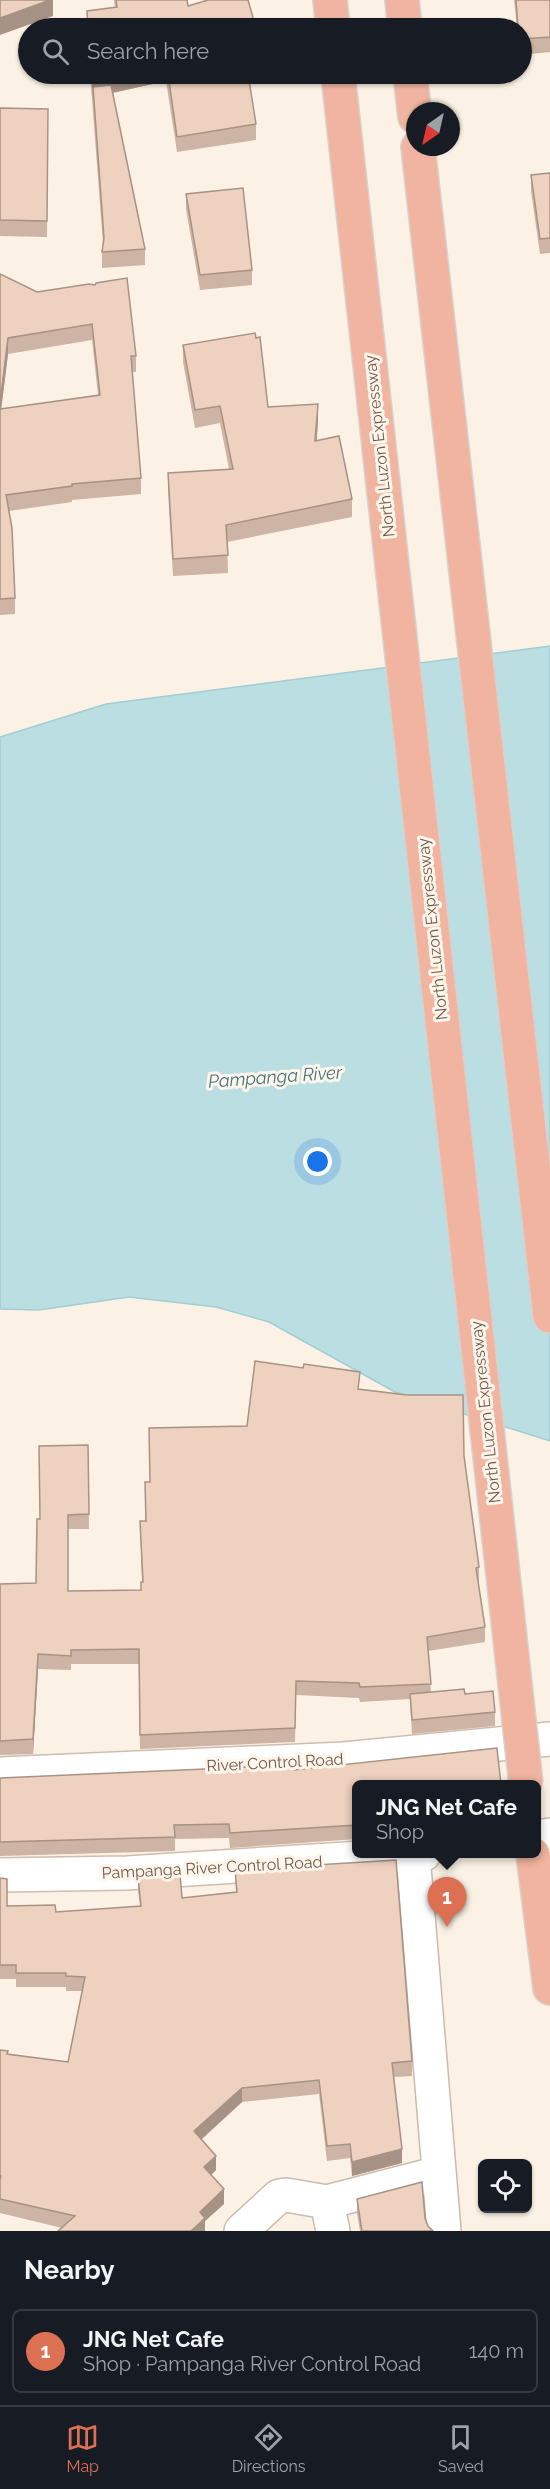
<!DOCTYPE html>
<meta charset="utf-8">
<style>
:root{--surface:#171b24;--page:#242831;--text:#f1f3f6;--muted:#9ea1a6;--line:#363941;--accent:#dd6f52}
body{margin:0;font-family:Raleway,sans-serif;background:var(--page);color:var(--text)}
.controls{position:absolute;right:18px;bottom:18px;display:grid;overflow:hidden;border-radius:9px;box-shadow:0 2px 4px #0004}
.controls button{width:54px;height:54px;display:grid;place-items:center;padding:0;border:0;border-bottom:2px solid var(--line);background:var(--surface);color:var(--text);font:30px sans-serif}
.compass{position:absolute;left:406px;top:102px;width:54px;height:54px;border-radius:50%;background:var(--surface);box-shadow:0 2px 4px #0004;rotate:214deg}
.you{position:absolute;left:318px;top:1162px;width:21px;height:21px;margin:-15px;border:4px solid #fff;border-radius:50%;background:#1a73e8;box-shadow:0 0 0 9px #1a73e833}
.badge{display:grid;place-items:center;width:39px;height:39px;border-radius:50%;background:var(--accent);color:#fff;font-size:20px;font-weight:700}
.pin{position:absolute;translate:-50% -50px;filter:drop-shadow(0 2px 3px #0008)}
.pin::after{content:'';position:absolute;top:32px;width:21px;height:18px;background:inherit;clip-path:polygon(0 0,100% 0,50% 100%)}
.popup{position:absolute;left:352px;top:1780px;width:189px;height:78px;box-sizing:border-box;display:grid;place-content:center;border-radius:9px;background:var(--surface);filter:drop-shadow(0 2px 4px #0005);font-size:20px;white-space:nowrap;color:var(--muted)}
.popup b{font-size:22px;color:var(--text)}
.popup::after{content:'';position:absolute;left:50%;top:100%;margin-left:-12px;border:12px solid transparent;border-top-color:var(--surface)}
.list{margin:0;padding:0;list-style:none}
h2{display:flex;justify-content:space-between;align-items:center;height:78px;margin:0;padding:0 24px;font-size:26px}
h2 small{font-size:20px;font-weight:400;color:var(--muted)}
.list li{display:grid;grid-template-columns:39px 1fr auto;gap:18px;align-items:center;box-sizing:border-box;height:84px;margin:0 12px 12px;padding:0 12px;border:2px solid var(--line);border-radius:9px}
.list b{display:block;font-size:22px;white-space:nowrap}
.list p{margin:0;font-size:20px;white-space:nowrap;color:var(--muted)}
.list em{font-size:20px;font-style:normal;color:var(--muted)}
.icon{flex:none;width:33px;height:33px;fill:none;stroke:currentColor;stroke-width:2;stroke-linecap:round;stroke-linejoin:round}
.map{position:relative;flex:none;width:550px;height:2231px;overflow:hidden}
.search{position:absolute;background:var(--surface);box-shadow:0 2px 4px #0004;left:18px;right:18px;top:18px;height:66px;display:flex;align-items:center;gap:15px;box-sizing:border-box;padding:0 21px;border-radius:33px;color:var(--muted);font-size:22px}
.sheet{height:174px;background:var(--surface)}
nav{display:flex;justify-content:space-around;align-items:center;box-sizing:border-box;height:84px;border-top:2px solid var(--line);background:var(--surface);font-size:16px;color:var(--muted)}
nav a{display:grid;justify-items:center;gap:3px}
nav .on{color:var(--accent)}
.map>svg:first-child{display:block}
</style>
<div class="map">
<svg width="550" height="2231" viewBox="0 0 550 2231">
<rect width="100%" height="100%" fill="#fbf2e5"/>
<!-- water -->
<path fill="#bbdee3" stroke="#a2cdd4" stroke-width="1.5" d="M 550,646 L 550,1441 L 395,1392 L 269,1322 L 216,1307 L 129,1297 L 39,1310 L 0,1309 L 0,737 L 106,704 Z"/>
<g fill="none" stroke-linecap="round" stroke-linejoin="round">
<!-- street casing -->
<g stroke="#ccbaac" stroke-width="36">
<path id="street" d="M 413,1855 L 444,2231
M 327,2202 L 439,2173
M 241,2231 L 279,2196 L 286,2195 L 327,2202 L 333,2231"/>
</g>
<!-- secondary casing -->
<g stroke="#d0bcad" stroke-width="36">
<path id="secondary" d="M 0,1774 L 344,1759 L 550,1739
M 537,1837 L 550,1835
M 0,1875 L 127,1873 L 424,1854"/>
</g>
<!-- highway casing -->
<g stroke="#d8d1cd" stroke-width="36">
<path id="highway" d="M 330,0 L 333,28
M 402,0 L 405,28
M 410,74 L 415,117
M 418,147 L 550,1316
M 533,1854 L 550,1988"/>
</g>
<!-- street -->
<use href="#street" stroke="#fff" stroke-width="33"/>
<!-- secondary -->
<use href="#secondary" stroke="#fff" stroke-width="33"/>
<!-- highway -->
<use href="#highway" stroke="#f1b4a0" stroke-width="33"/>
<!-- highway-bridge casing -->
<g stroke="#d8d1cd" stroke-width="36" stroke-linecap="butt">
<path id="highway-bridge" d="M 338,74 L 526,1784"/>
</g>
<!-- highway-bridge -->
<use href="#highway-bridge" stroke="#f1b4a0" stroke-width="33"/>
</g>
<!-- wall -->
<path fill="#cdb4a4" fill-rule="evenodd" d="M 114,0 L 187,0 L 188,6 L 256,28 L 87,28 L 87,11 L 115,8 Z
M 514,0 L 550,0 L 550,52 L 522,55 L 522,28 L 517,28 Z
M 90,74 L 248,74 L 256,124 L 256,140 L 177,152 L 166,81 L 113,93 L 145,249 L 145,265 L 102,268 L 102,252 L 103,243 Z
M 0,108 L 48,109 L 47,237 L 0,236 Z
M 550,173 L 550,253 L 540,254 L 531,191 L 531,175 Z
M 186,194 L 252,270 L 252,285 L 200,290 L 186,209 Z
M 0,274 L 37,292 L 89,284 L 136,356 L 136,372 L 132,372 L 141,478 L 141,494 L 72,500 L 72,502 L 9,511 L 15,598 L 15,614 L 0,615 ZM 92,340 L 98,395 L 1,409 L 8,354 Z
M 183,345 L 268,407 L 318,421 L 317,440 L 352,499 L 352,517 L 227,542 L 228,573 L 173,576 L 168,490 L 168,473 L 229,469 L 220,423 L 195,428 L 183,362 Z
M 360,1389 L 464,1456 L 479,1567 L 479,1582 L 478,1582 L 485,1627 L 485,1642 L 428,1651 L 431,1692 L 465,1694 L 495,1712 L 495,1726 L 412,1734 L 410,1699 L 360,1702 L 359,1698 L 296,1695 L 295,1742 L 140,1749 L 139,1664 L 71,1664 L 71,1670 L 38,1669 L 33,1754 L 0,1755 L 0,1584 L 36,1583 L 40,1519 L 88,1445 L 89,1529 L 68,1529 L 68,1591 L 141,1590 L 142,1582 L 140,1521 L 145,1521 L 150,1482 L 149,1428 L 247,1426 Z
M 294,1770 L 357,1785 L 357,1839 L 230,1848 L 229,1838 L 175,1839 L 175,1851 L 0,1856 L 0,1778 Z
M 235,1870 L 412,2061 L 412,2076 L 394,2077 L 402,2163 L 352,2176 L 350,2158 L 327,2161 L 319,2094 L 242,2102 L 202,2139 L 216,2170 L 211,2175 L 224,2204 L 205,2221 L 205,2231 L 62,2228 L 0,2213 L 0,2050 L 8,2054 L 68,2062 L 82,1991 L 66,1991 L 66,1987 L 16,1987 L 16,1979 L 0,1979 L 0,1878 L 7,1906 L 56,1912 L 140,1906 L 138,1891 L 138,1877 L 182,1898 L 236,1892 Z
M 357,2199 L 425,2218 L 428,2226 L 433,2231 L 360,2231 L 357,2213 Z"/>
<!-- shaded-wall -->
<path fill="#a79286" d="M 50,0 L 53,0 L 53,16 L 0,35 L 0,18 Z
M 130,74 L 166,74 L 166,81 L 93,97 L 93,87 L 92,98 L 92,82 Z
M 8,338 L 8,354 L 0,419 L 0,403 Z
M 318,404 L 318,421 L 315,458 L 315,441 Z
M 38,1654 L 38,1669 L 33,1754 L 33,1739 Z
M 242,2088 L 242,2102 L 194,2146 L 194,2131 Z
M 402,2149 L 402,2163 L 352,2176 L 352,2162 Z
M 216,2156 L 216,2170 L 204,2182 L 204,2167 Z
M 224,2189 L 224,2204 L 205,2221 L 205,2231 L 191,2231 L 200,2212 Z"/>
<!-- building -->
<path fill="#eed1bf" stroke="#a79286" stroke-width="1.5" d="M 0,0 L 50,0 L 0,18 Z
M 116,0 L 187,0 L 188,6 L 208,0 L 248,0 L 256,28 L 88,28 L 87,11 L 117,7 Z
M 516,0 L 550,0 L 550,37 L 522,39 L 522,28 L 518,28 Z
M 92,74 L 130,74 L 92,82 Z
M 168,74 L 248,74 L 256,124 L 177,137 Z
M 111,85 L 145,249 L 102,252 L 104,238 L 93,87 Z
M 0,108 L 48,109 L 47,221 L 0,220 Z
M 550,173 L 550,238 L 540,239 L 531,175 Z
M 243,188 L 252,270 L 200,275 L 186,194 Z
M 0,274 L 37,292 L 89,284 L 95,285 L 96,283 L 127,278 L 136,356 L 131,356 L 141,478 L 72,484 L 72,486 L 6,495 L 12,528 L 15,598 L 0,599 L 0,409 L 100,395 L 92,324 L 8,338 L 0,403 Z
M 255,333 L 256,338 L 260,337 L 268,407 L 318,404 L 315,441 L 339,436 L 352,499 L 226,525 L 228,555 L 173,559 L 168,473 L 233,469 L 220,406 L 195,410 L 183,345 Z
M 255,1361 L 303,1368 L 304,1364 L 360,1372 L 358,1389 L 407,1395 L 463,1395 L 464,1456 L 479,1567 L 476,1568 L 485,1627 L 427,1637 L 431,1684 L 360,1687 L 359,1683 L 296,1681 L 295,1728 L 140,1735 L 139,1649 L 71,1650 L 71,1656 L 38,1654 L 33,1739 L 0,1741 L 0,1584 L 36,1583 L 37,1519 L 40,1519 L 39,1446 L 88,1445 L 89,1514 L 68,1515 L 68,1591 L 141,1590 L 141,1582 L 143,1582 L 140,1521 L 146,1521 L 145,1482 L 150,1482 L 149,1428 L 247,1426 Z
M 464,1689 L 465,1694 L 493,1691 L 495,1712 L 412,1720 L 410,1694 Z
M 497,1748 L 501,1785 L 357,1785 L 357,1825 L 230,1833 L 229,1824 L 174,1825 L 175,1837 L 0,1842 L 0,1778 L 294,1765 L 294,1770 Z
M 396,1860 L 412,2061 L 392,2063 L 402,2149 L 352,2162 L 350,2144 L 327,2146 L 319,2080 L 242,2088 L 194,2131 L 216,2156 L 204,2167 L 224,2189 L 200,2212 L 205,2218 L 191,2231 L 58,2231 L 75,2216 L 0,2199 L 0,2180 L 1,2176 L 0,2176 L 0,2050 L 8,2051 L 7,2054 L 68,2062 L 85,1977 L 66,1976 L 66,1973 L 16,1973 L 16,1965 L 0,1965 L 0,1878 L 7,1879 L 7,1906 L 55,1905 L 56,1912 L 141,1906 L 138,1877 L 180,1874 L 182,1898 L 237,1892 L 235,1870 Z
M 422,2182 L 425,2218 L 428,2226 L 433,2231 L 362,2231 L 357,2199 Z"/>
<g text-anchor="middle" stroke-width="6" stroke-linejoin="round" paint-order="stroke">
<!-- street labels -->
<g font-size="16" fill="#72594c" stroke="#fef6eb">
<text transform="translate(379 446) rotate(-96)" y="6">North Luzon Expressway</text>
<text transform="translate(432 929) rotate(-96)" y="6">North Luzon Expressway</text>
<text transform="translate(485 1412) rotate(-96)" y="6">North Luzon Expressway</text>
<text transform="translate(275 1762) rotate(-3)" y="6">River Control Road</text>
<text transform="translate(212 1867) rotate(-3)" y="6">Pampanga River Control Road</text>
</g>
<!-- water labels -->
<g font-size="18" font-style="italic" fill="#44747d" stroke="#fef6eb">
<text transform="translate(275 1077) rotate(-4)" y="6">Pampanga River</text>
</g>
</g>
</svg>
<div class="controls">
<button><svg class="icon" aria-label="locate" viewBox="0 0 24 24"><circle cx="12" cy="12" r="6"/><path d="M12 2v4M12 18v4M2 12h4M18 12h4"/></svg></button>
</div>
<svg class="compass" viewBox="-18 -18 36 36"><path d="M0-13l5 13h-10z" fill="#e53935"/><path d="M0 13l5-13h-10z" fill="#9ea1a6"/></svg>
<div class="you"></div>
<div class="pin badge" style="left:447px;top:1927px">1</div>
<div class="popup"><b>JNG Net Cafe</b>Shop</div>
<div class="search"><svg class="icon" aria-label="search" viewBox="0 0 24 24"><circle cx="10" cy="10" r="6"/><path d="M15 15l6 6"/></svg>Search here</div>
</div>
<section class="sheet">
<h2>Nearby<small></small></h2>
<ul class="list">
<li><span class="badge">1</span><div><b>JNG Net Cafe</b><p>Shop · Pampanga River Control Road</p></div><em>140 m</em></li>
</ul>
</section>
<nav>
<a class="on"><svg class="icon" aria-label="map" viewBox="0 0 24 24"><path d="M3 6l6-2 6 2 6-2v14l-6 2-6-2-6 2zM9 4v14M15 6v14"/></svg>Map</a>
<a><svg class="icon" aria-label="directions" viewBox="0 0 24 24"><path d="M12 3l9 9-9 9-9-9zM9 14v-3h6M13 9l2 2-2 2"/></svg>Directions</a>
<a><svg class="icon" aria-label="saved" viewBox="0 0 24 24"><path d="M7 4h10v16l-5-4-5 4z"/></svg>Saved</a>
</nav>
